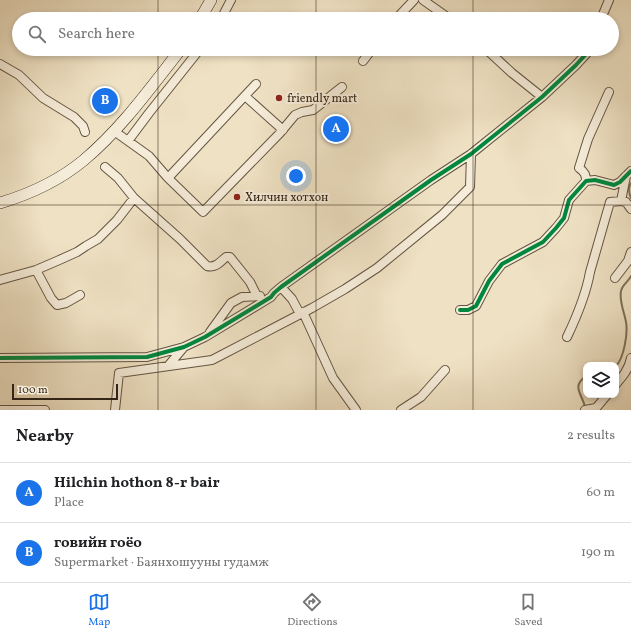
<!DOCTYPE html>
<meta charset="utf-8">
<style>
:root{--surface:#fff;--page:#f2f2f2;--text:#202124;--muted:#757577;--line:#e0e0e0;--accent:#1a73e8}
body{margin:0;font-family:Vollkorn,serif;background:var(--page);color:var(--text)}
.controls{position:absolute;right:12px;bottom:12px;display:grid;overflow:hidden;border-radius:8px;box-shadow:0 2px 6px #0003}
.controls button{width:36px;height:36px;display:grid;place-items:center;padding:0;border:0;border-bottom:1px solid var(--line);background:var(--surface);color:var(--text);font:20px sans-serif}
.scale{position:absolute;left:12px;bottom:10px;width:106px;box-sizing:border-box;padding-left:4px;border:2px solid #352517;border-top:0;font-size:11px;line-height:14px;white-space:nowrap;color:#352517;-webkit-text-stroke:3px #f5ecd9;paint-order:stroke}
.you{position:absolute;left:296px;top:176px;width:14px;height:14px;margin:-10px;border:3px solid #fff;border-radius:50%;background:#1a73e8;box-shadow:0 0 0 6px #1a73e833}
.badge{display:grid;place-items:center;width:26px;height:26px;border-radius:50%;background:var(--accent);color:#fff;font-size:13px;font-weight:700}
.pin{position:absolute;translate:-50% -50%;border:2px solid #fff;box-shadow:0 1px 4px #0006}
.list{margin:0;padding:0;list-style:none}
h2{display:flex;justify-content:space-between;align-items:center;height:52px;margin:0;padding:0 16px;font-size:17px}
h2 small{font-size:13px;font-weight:400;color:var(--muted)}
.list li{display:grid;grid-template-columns:26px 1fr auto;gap:12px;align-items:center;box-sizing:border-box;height:60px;padding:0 16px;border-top:1px solid var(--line)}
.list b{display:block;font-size:15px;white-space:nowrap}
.list p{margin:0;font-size:13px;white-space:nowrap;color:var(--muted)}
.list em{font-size:13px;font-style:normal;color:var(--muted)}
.icon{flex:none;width:22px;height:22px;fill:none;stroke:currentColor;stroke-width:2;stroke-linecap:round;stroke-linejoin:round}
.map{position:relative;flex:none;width:631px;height:410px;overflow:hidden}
.search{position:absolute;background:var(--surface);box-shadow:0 2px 6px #0003;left:12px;right:12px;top:12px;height:44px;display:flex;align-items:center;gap:10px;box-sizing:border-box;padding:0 14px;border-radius:22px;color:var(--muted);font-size:15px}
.sheet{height:172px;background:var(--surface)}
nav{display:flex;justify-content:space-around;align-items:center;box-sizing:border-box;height:56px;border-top:1px solid var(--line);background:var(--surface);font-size:11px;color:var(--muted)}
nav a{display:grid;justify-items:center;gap:2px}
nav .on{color:var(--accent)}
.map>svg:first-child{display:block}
</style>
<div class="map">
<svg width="631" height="410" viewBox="0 0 631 410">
<rect width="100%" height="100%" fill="#efe2c4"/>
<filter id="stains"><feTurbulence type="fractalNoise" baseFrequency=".005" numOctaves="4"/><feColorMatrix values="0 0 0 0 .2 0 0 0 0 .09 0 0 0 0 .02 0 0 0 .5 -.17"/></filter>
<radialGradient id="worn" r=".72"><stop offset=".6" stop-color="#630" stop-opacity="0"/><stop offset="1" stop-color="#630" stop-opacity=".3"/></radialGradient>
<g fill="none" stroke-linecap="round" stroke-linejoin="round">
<!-- stream -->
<path stroke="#7f705b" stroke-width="2" d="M 631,183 C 628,187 629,194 631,198
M 616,366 C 624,358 628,333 626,322 C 624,311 619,301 621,291 C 622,285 629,281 631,276
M 585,407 C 582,393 571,387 586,376"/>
<!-- street casing -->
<g stroke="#645442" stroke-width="10">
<path id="street" d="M 423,0 L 450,19
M 221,19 L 231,0
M 396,19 L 414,0
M 601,19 L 609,0
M 486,49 L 512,73 L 542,97
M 363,61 L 372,49
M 0,64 L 19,75 L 43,98 L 74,117 L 83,126 L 85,132
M 245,96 L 283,130
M 114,131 L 149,156 L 168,178 L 256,84
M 128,141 L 149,113 L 200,49
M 105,167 L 118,178 L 134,198 L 180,239 L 207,266 C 216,268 220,262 226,257 L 230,257 L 250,282 L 257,296
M 168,178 L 203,212 L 280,133 L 295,115 L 302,112 L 313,110 L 342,87
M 586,181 C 586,175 585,172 579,168 L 588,139 L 609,92
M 621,201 L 626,176
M 36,270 L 51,298 L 57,305 L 66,303 L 80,295
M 615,278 L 628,261 L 631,252
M 0,280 L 36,270 L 57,261 L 77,252 L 86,246 L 98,239 L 117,220 L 134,198
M 281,287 L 292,299 L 300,314
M 460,310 L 468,310 L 476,306 L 489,281 L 502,264 L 543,242 L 556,228 L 564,218 L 569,200 L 586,181 L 595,180 L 614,185 L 620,182 L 631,171
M 303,312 L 333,378 L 356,410
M 210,332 L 231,303 L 242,297 L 260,296
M 567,337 C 577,316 586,295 590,272 L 610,202 L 621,201 L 626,202 L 631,209
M 0,358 L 147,357 L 184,347 L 205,337 L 271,297 L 274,293 L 281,287 L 431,180 L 471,154 L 542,97 L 576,65 L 587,53 L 589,49
M 168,366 L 184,347
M 616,384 C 623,376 629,369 631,358
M 0,410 L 45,410
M 115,410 L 119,373 L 212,360 L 312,308 L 345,289 L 377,268 L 442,215 L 470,187 L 471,154
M 401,410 L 421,397 L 445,370
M 585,410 L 596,408 L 607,395"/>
</g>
<!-- secondary casing -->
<g stroke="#352517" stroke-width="12">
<path id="secondary" d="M 200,19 L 211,0
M 0,203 C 30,194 60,180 84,160 C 122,128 151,87 181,49"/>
</g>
<!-- street -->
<use href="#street" stroke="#f5ecd9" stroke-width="8"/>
<!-- secondary -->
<use href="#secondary" stroke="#f5ecd9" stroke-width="11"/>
<!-- cycleway casing -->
<g stroke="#f5ecd9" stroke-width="6">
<path id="cycleway" d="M 460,310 L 468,310 L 476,306 L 489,281 L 502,264 L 543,242 L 556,228 L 564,218 L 569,200 L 586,181 L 595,180 L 614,185 L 620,182 L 631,171
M 0,358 L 147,357 L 184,347 L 205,337 L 271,297 L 274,293 L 281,287 L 431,180 L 471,154 L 542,97 L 576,65 L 587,53 L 589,49"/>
</g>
<!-- cycleway -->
<use href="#cycleway" stroke="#00873e" stroke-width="4"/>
</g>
<!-- grid -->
<path fill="none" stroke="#352517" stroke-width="1" stroke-opacity="0.55" d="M 158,0 L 158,19M 316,0 L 316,19M 473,0 L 473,19M 158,49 L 158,410M 316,49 L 316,410M 473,49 L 473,410M 0,205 L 631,205"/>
<!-- markers -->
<g fill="#8f2418" stroke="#f5ecd9" stroke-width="1.5">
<circle cx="279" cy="98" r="4"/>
<circle cx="237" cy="197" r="4"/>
</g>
<g text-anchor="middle" stroke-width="4" stroke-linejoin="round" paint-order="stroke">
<!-- poi labels -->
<g font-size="12" fill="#352517" stroke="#f5ecd9" text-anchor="start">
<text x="287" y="102">friendly mart</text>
<text x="245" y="201">Хилчин хотхон</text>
</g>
</g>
<rect width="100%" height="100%" filter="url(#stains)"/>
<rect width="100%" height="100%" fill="url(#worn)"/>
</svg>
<div class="controls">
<button><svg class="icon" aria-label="layers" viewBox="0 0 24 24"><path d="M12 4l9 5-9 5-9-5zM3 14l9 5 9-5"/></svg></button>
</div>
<div class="scale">100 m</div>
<div class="you"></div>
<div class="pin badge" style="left:336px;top:129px">A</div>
<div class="pin badge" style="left:105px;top:101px">B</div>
<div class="search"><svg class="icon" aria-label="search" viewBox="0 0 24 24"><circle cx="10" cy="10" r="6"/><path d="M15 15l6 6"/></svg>Search here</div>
</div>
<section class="sheet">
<h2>Nearby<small>2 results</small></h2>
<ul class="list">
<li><span class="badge">A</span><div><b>Hilchin hothon 8-r bair</b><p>Place</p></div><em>60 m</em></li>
<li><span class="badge">B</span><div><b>говийн гоёо</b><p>Supermarket · Баянхошууны гудамж</p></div><em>190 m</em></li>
</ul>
</section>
<nav>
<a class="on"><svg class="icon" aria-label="map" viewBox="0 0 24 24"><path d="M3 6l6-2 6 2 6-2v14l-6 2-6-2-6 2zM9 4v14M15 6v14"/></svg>Map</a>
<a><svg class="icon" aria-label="directions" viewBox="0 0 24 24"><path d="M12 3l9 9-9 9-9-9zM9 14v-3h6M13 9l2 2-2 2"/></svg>Directions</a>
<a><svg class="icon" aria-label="saved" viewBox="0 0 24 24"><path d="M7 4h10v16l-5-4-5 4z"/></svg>Saved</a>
</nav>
